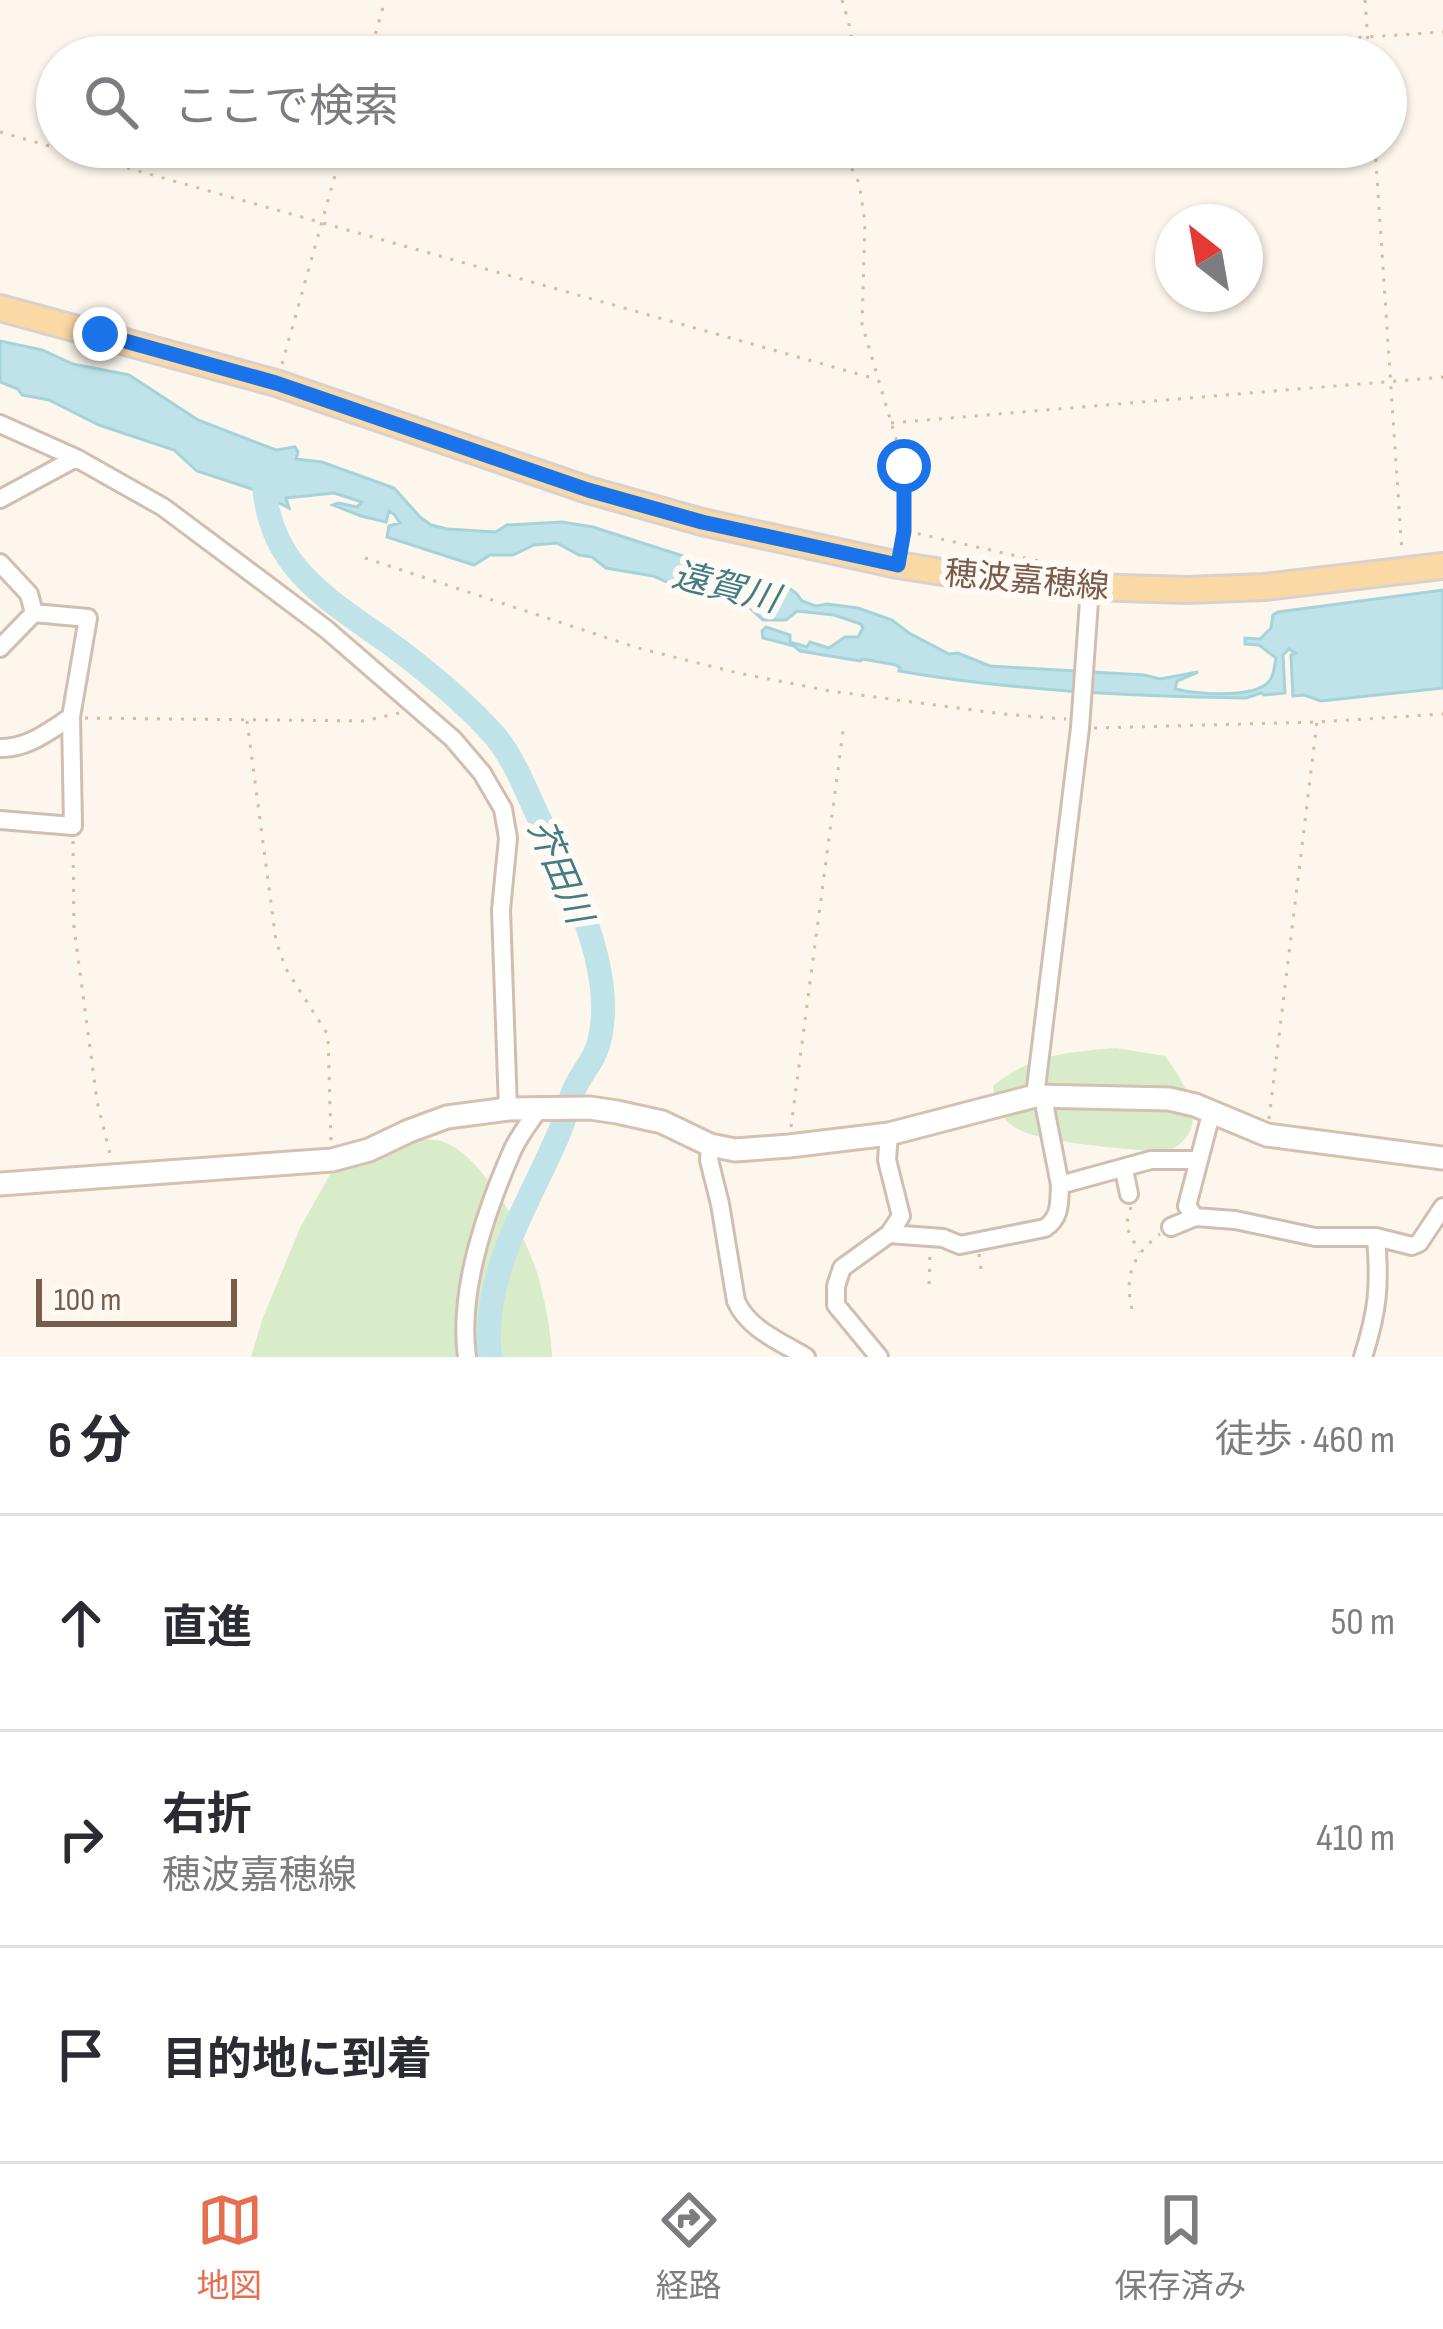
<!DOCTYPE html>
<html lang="ja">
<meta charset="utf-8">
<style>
:root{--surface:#fff;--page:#f7f7f7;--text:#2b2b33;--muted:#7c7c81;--line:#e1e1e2;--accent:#e76f51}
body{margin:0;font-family:"Sofia Sans Condensed","Noto Sans JP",sans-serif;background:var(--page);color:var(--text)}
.compass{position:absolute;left:1155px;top:204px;width:108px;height:108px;border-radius:50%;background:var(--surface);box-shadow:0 3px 9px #0004;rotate:329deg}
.scale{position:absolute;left:36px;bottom:30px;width:201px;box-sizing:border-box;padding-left:12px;border:6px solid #7a5c4d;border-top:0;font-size:33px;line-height:42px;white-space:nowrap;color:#7a5c4d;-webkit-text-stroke:9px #fffaf3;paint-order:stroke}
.stop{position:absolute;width:36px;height:36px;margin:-27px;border:9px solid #1a73e8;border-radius:50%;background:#fff}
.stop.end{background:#1a73e8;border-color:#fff;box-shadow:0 3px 12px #0008}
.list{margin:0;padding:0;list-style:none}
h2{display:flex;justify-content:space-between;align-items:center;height:156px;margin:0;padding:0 48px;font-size:51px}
h2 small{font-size:39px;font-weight:400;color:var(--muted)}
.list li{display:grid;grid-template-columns:78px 1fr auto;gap:36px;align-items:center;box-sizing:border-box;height:216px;padding:0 48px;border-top:3px solid var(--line)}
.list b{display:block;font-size:45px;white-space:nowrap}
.list p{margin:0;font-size:39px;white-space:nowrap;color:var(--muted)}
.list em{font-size:39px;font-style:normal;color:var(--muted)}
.icon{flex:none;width:66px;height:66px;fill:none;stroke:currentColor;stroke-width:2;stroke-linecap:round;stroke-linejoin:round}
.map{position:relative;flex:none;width:1443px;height:1357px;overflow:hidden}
.search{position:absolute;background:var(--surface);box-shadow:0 3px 9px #0004;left:36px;right:36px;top:36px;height:132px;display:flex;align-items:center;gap:30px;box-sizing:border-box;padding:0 42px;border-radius:66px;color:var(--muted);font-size:45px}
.sheet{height:804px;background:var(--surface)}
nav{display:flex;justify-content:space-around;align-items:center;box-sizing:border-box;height:168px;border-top:3px solid var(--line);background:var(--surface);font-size:33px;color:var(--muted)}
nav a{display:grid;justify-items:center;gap:6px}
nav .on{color:var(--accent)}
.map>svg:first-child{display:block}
</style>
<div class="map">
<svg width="1443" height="1357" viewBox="0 0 1443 1357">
<rect width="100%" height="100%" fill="#fdf6ec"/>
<!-- green -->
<path fill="#d8ecc9" d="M 1116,1048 L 1165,1056 C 1188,1087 1215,1132 1164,1153 C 1129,1148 1040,1144 1014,1127 C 1000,1117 994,1102 993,1086 C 1033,1054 1067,1052 1116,1048 Z
M 375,1141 C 393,1141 425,1137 441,1141 C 484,1154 530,1242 540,1283 C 546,1306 551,1333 552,1357 L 251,1357 L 262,1320 L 300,1228 L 342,1153 Z"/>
<!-- water -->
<path fill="#bfe3e8" stroke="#a5d3da" stroke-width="3" d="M 0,341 L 42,350 L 73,364 L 129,375 L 198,420 L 276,450 L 295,447 L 298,452 L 296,459 L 322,462 L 394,488 L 420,517 L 431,525 L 447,529 L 496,532 L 507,525 L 562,522 L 593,527 L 686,557 L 781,582 L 797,594 L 802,601 L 816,606 L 827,604 L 858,608 L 892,620 L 909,633 L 949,654 L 958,653 L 990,666 L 1144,675 L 1160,679 L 1198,672 L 1177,681 L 1175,689 C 1197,694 1246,698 1265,685 C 1274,679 1274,668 1276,658 L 1259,645 L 1245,644 L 1245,638 L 1260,639 L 1271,628 L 1273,615 L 1278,612 L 1443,590 L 1443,688 L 1321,701 L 1304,695 L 1293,696 L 1291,655 L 1295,653 L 1289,649 L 1283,655 L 1285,693 L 1264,695 L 1261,693 L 1246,698 C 1129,696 1014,691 899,671 L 900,668 L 896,665 L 863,659 L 860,661 L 800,651 L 794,646 L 763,638 L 762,631 L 766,627 L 790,635 L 790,642 L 807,647 L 810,642 L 829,648 L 845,637 L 858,637 L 863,628 L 861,624 L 834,615 L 797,611 L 786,620 L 763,620 L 742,601 L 705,591 L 685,590 L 653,576 L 606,568 L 592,557 L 579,555 L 557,543 L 534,545 L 513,555 L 490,555 L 474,565 L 387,537 L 389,526 L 400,523 L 394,514 L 389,511 L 386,522 L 361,516 L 333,505 L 338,503 L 357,507 L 362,502 L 334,493 L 286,498 L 289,508 L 252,489 L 197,471 L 174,450 L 99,425 L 49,400 L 22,395 L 18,389 L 0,382 Z"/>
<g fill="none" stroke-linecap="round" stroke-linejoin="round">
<!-- river -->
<path stroke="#bfe3e8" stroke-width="24" d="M 264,471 C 262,568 332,601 400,651 C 434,677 467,704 495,736 C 515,760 525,789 538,816 C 552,844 565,871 577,899 C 595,942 611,995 599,1042 C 595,1060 581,1073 574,1090 C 568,1104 565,1119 559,1133 C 528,1206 481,1274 490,1357"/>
<!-- street casing -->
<g stroke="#d1beb0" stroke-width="22">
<path id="street" d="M 0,424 L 76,458 L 163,507 L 326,629 L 453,739 L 482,773 L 503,809 L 508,838 L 501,910 L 508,1109
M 0,499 L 76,458
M 0,563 L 29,594 L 34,613 L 88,618 L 71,717 L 73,826 L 0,820
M 0,648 L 34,613
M 0,748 C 27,749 49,731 71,717
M 1035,1096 L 1080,728 L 1090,587
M 1046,1096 L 1045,1108 L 1060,1185
M 1211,1114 L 1187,1206 L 1195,1217 L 1235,1220 L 1315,1237 L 1376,1237 L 1412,1246 L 1419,1243 L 1443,1207
M 710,1145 L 709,1160 L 720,1204 L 736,1301 C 748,1329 781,1342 806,1357
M 1124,1170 L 1129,1194
M 1171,1227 L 1195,1217
M 889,1234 L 943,1238 L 960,1245 L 1045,1228 C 1061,1217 1059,1203 1060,1185 L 1151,1160 L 1197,1160
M 467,1357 C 458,1291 486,1210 513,1149 C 519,1136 529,1123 538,1110
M 879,1357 L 836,1305 L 836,1286 L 842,1268 L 889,1234 L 901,1216 L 887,1160 L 889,1134
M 1363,1357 C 1378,1310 1380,1286 1376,1237"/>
</g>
<!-- secondary casing -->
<g stroke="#d6c0b0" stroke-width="27">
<path id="secondary" d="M 0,1184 L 332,1160 L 369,1150 L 409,1131 L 447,1117 L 508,1109 L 590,1108 L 617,1112 L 662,1122 L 710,1145 L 735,1150 L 789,1146 L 889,1134 L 1035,1096 L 1169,1099 L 1195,1105 L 1267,1135 L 1443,1158"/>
</g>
<!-- primary casing -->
<g stroke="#dad1cd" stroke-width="30">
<path id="primary" d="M 0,308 L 276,383 L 588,490 L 702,522 L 898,565 L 961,575 L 1090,587 L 1187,590 L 1264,587 L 1443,566"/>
</g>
<!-- path -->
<path stroke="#d9b8a5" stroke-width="3" stroke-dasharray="3 9" stroke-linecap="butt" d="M 842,0 C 847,18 856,39 849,57
M 1365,0 L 1369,57
M 369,57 L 385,0
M 1059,57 L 1443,32
M 0,132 L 876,379
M 841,147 L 859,183 L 865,222 L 862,324 L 904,466 L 902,545
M 1375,147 L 1402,553
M 282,364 L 343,147
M 891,423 L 1443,377
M 906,531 L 1043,562
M 365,558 L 638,648 L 738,673 L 830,691 L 1003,714 L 1066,719
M 85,718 L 364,721 L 399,713
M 247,721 L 276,941 L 286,969 L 328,1035 L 331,1141
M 1094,728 L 1317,722 L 1443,714
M 73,841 L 74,927 L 97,1101 L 111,1158
M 1269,1119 L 1317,722
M 791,1127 L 844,724
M 1131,1207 L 1126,1226 L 1139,1252
M 979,1254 L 981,1269
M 929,1284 L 930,1252
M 1132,1309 C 1124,1275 1133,1255 1160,1234"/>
<!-- street -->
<use href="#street" stroke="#fff" stroke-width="16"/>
<!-- secondary -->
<use href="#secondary" stroke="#fff" stroke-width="21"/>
<!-- primary -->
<use href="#primary" stroke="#fbd9a5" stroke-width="24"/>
</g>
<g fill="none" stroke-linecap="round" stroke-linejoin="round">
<!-- route -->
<path stroke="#1a73e8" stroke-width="15" d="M 100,334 L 276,383 L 588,490 L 702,522 L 898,565 L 904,531 L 904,466"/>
</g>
<g text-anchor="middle" stroke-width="12" stroke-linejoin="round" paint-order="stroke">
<!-- street labels -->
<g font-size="33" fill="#7a5c4d" stroke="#fffaf3">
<text transform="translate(1027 579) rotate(5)" y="12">穂波嘉穂線</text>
</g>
<!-- water labels -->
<g font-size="36" font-style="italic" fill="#437c86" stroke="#fffaf3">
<text transform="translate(726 586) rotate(14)" y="13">遠賀川</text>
<text transform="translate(561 871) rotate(67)" y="13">芥田川</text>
</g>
</g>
</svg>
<svg class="compass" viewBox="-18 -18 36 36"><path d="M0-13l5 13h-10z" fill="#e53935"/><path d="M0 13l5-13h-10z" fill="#7c7c81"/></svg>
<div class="scale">100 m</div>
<div class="stop" style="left:904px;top:466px"></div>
<div class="stop end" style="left:100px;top:334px"></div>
<div class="search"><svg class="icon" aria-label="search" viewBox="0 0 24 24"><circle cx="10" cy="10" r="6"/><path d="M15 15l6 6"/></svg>ここで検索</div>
</div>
<section class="sheet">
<h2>6 分<small>徒歩 · 460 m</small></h2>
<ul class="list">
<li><svg class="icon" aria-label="ahead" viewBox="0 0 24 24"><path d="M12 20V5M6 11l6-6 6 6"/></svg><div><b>直進</b></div><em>50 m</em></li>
<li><svg class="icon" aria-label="right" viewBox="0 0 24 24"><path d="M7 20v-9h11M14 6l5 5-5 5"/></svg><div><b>右折</b><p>穂波嘉穂線</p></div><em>410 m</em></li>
<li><svg class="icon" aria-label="arrive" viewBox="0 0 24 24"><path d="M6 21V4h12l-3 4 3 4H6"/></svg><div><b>目的地に到着</b></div></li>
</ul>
</section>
<nav>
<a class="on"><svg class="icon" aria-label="map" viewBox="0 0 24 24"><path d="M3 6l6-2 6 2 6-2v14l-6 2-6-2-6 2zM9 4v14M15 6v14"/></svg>地図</a>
<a><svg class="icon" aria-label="directions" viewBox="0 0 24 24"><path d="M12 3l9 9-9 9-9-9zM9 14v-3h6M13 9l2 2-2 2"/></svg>経路</a>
<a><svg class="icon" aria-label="saved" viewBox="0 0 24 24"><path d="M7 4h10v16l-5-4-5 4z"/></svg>保存済み</a>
</nav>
